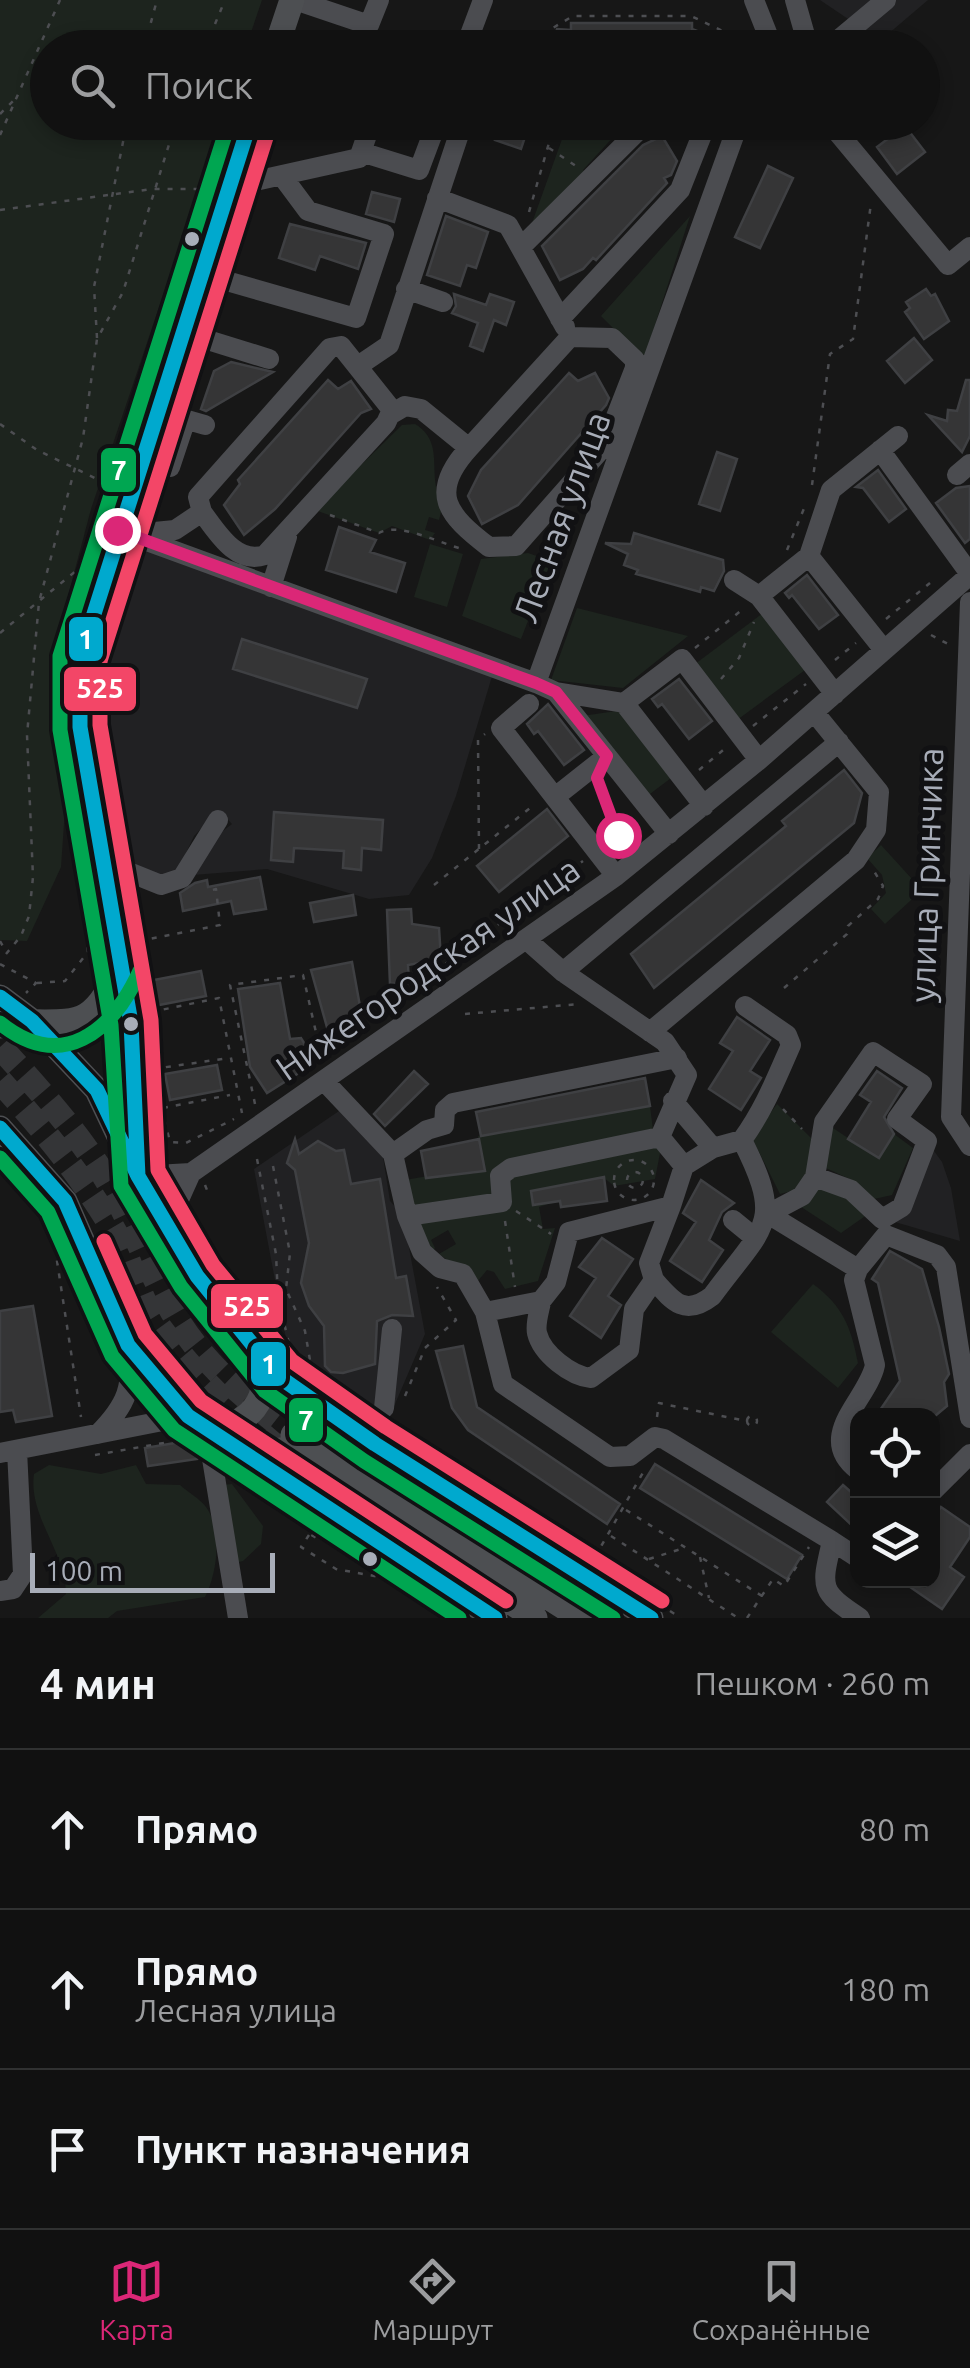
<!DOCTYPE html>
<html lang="ru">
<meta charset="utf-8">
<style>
:root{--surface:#111;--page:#1e1f1f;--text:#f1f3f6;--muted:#9c9d9f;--line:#303131;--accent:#db2777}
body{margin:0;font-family:Ubuntu,sans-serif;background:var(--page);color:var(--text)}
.controls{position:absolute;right:30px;bottom:30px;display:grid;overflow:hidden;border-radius:20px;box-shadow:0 5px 15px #0003}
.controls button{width:90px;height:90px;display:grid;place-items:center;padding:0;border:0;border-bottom:2px solid var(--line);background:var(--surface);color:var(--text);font:50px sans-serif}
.scale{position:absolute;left:30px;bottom:25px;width:245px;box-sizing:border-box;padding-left:10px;border:5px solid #a8adb8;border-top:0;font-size:28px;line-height:35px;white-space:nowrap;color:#a8adb8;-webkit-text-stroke:8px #111113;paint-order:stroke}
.stop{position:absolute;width:30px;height:30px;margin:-22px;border:8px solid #db2777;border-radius:50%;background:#fff}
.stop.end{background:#db2777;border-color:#fff;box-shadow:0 2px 10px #0008}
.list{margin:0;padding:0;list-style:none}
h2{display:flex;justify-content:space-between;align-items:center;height:130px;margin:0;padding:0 40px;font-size:42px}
h2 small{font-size:32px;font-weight:400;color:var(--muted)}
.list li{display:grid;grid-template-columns:65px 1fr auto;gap:30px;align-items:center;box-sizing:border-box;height:160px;padding:0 40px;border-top:2px solid var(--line)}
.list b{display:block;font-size:38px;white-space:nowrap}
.list p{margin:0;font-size:32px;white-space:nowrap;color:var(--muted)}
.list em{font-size:32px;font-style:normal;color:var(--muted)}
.icon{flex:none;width:55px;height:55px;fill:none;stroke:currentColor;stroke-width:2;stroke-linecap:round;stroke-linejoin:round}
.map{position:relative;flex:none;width:970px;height:1618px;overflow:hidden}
.search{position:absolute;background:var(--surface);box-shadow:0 5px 15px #0003;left:30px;right:30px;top:30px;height:110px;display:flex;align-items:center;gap:25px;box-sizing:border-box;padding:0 35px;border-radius:55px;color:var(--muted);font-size:38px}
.sheet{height:610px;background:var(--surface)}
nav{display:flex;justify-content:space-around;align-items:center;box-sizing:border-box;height:140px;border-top:2px solid var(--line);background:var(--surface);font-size:28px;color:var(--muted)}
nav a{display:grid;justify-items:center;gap:5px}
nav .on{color:var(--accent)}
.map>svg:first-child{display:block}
</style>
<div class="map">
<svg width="970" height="1618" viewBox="0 0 970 1618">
<rect width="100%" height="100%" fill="#171717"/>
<!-- built -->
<path fill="#212123" d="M 820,0 L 928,0 L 874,46 L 857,25 Z
M 134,541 L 493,673 L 456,796 L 432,858 L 409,895 L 369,899 L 267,869 L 193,875 L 207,843 L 232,824 L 219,810 L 194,836 L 179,868 L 161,880 L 116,864 L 101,665 Z
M 339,1111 L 383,1157 L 390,1201 L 403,1215 L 425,1334 L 392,1411 L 376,1426 L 292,1370 L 254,1169 Z
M 929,1144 L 942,1162 L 951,1188 L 960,1241 L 895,1222 Z"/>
<!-- green -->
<path fill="#1d241e" d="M 0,0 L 262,0 L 246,47 L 48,48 L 48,122 L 221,123 L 91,509 L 59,630 L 52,692 L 55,749 L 65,809 L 61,867 L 27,941 L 0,940 Z
M 613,125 L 617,133 L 583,170 L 591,176 L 532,223 L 566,128 Z
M 690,216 L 644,359 L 601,316 Z
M 415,424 C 447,443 425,477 443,504 L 439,520 L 429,517 L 425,530 L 435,533 L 430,540 L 392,526 L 379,533 L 315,510 L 402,425 Z
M 430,544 L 463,554 L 447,607 L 414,597 Z
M 528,553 L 551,561 L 521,639 L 462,616 L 481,559 Z
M 577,608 L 688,636 L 623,688 L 551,680 Z
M 763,613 L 805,670 L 737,720 L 695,664 Z
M 623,710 L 675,775 L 646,797 L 582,716 Z
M 881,845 L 922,890 L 885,924 L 871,909 L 886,893 L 882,875 L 867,858 Z
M 777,1104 L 812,1139 L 807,1176 L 796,1190 L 780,1194 L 752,1138 Z
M 650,1106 L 654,1138 L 661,1148 L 655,1179 L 614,1186 L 603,1177 L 551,1188 L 554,1202 L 539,1207 L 543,1229 L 555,1228 L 538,1281 L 505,1289 L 494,1272 L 487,1270 L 477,1282 L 439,1254 L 456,1244 L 448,1230 L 431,1240 L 435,1248 L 432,1251 L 399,1181 L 469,1169 L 471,1174 L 484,1171 L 478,1136 Z
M 824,1122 L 878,1158 L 894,1134 L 913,1148 L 892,1195 L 874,1199 L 854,1181 L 817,1164 Z
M 815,1177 L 871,1212 L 841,1233 L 792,1201 Z
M 813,1284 C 843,1306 851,1327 858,1363 L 838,1388 L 771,1332 Z
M 49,1465 L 101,1474 L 136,1465 L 146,1484 L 180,1485 C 188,1492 200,1499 206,1507 C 223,1530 217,1574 205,1597 L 117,1611 L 108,1618 L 38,1618 L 66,1594 C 66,1552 28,1516 34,1474 Z
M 232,1484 L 263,1526 L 261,1544 L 243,1561 L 234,1563 L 222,1485 Z"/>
<!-- building -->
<path fill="#353536" stroke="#3f4043" stroke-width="2.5" d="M 571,23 L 692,23 L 692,29 L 737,47 L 552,48 L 557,29 L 571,30 Z
M 501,122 L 530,122 L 521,149 L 495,140 Z
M 905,126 L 925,152 L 897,174 L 877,147 Z
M 662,136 L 677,161 L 671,175 L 664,178 L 667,183 L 596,260 L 593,258 L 583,269 L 560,280 L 542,246 L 643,145 Z
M 768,166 L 793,178 L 760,248 L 735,237 Z
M 372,192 L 400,199 L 394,222 L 366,214 Z
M 446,216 L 488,232 L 476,268 L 467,265 L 460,286 L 427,275 Z
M 290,224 L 366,243 L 358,269 L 320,256 L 315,270 L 279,258 Z
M 926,289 L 931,296 L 935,294 L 949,321 L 924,339 L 905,312 L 910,308 L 906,302 Z
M 454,294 L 486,305 L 490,294 L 514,302 L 506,325 L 494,320 L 483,351 L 470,346 L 478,323 L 452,313 L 456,306 Z
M 914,338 L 932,360 L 905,383 L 887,361 Z
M 231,362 L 273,372 L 206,411 L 201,409 L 214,371 Z
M 569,373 L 578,381 L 595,373 L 609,398 L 606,405 L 518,505 L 482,524 L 468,496 L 481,470 Z
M 328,380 L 338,389 L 351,381 L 371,409 L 361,413 L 275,509 L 244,535 L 224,505 L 240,484 L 238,480 Z
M 966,380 L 970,380 L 970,436 L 962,452 L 928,415 L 947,421 L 948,410 L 957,411 Z
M 717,452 L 737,459 L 720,511 L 699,504 Z
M 878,470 L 906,509 L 889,522 L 863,488 L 856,487 Z
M 970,486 L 970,539 L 965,543 L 936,503 L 956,488 Z
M 339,527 L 376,540 L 370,552 L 405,563 L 396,592 L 326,570 Z
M 634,533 L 723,560 L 724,571 L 714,591 L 701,587 L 700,592 L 636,574 L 638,570 L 624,565 L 628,554 L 605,543 L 631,544 Z
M 807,575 L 838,615 L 819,629 L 792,595 L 789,598 L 785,593 Z
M 242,639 L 367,679 L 357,708 L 233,669 Z
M 679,679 L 712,721 L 689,739 L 662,704 L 658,707 L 652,699 Z
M 548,704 L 584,750 L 564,765 L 538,731 L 534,734 L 527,724 Z
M 844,770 L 862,793 L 854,823 L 654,988 L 631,954 L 786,826 L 782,821 Z
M 547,809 L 568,836 L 499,892 L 477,866 Z
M 274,812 L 383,820 L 381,850 L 362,848 L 361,870 L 343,868 L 344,851 L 294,848 L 293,862 L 271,860 Z
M 260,877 L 266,909 L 234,914 L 231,901 L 183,911 L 180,893 L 195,883 L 207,880 L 208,887 Z
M 353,895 L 356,915 L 314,922 L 310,903 Z
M 411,909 L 412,924 L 439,928 L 441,959 L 408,965 L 409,983 L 390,984 L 387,910 Z
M 352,962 L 363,1023 L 330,1038 L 311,970 Z
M 201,971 L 206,996 L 154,1006 L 149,981 Z
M 280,983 L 290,1039 L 301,1038 L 316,1062 L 267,1093 L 250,1067 L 238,989 Z
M 737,1017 L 770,1040 L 750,1071 L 761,1078 L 741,1110 L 709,1089 L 733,1051 L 720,1043 Z
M 217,1065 L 222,1090 L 170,1100 L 165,1074 Z
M 414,1071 L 428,1084 L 385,1126 L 374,1114 Z
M 877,1071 L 902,1088 L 884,1117 L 894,1134 L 879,1158 L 848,1139 L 871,1102 L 860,1095 Z
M 645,1078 L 650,1106 L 481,1136 L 476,1112 Z
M 295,1139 L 299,1154 L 318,1141 L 336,1151 L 344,1150 L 351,1184 L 380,1179 L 396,1278 L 406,1276 L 413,1316 L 392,1315 L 377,1321 L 375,1364 L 343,1373 L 331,1372 L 325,1366 L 324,1326 L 309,1306 L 301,1283 L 309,1243 L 295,1170 L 287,1163 Z
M 479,1139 L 485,1171 L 426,1178 L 421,1151 Z
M 604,1177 L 607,1201 L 561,1207 L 560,1201 L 533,1205 L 531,1191 Z
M 701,1180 L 734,1203 L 722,1212 L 709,1240 L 723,1250 L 702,1282 L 670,1261 L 696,1222 L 683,1213 Z
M 602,1238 L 633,1259 L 608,1296 L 621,1305 L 601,1338 L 570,1316 L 596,1278 L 579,1267 Z
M 890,1251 L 922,1269 L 939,1327 L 949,1374 L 944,1382 L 947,1406 L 935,1416 L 876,1416 L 900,1381 L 878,1283 L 872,1279 Z
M 33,1306 L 52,1416 L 16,1422 L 13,1410 L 0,1412 L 0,1311 Z
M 463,1346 L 477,1407 L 620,1504 L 607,1524 L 468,1430 L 452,1408 L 436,1351 Z
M 193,1440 L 197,1459 L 148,1466 L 145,1448 Z
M 655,1464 L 802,1555 L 787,1579 L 640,1488 Z
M 843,1485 L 858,1498 L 858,1531 L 827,1502 Z
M 941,1507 L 970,1527 L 970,1537 L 950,1567 L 964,1577 L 942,1609 L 900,1580 L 932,1580 L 932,1520 Z"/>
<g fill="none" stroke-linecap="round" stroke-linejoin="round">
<!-- major-tunnel -->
<path stroke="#343537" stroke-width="25" stroke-dasharray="25 12" stroke-linecap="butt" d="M 0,1047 C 35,1085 69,1123 98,1166 C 129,1213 144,1261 171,1309 C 200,1362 246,1399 293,1435
M 0,1081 C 43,1129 83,1177 116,1234 C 132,1262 138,1298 157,1324 C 192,1373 234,1412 280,1450"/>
<!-- path -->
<path stroke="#4d4e52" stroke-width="2.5" stroke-dasharray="5 8" stroke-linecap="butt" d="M 144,48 L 157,0
M 205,48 L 225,0
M 540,48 L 546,32 L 573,16 L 691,16 L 731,35 L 728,48
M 0,114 L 13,101
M 0,135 L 60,0
M 549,148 L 576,166
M 0,210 L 152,189 L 207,189
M 529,212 L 555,122
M 97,338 L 94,287 L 127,122
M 0,424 L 37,450 L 101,481 L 108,501
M 812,485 L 830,354 L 853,339 L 871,203
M 330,515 L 379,533 C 399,522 437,542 462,549
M 787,550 L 805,506
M 886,619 L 930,583
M 0,633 L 88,561
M 931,635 L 950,645
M 695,648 L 743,609
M 835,660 L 856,643
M 721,679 L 739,658 L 754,622
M 753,726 L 806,684
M 699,770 L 728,746
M 599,784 L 617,833
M 613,839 L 634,822
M 479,849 L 478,740 L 485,734
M 434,885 L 535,804
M 0,941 L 6,952
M 139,941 L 220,925 L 216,889 L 209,891
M 6,954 L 21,936 L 29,916 L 33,877 L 27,735 L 39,602 L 83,438 L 97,339 L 123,292 L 176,122
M 0,964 L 36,983 L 26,993
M 412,974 L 428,978
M 37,983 L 65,981 L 88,952 L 87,943
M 784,988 L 847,934 L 848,926 L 878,899 L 883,886 L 874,871
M 151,1012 L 219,998 L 242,1113
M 465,1014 L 579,1004
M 376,1021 L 380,1013 L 583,861
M 153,1069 L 229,1058
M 155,1082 L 170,1142 L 186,1143 L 234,1119
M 255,1104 L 230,985 L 303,975 L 322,1059
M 163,1108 L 230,1095
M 783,1109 L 802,1129
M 257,1159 L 276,1254 L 278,1298 L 293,1360
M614 1180a20 20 0 1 1 40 0a20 20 0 1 1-40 0Z
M 273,1166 L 290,1253 L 286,1289 L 305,1331 L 311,1366
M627 1180a8 8 0 1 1 16 0a8 8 0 1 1-16 0Z
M 205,1185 L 209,1195
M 516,1211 L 551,1234
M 505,1221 L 515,1287
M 51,1222 L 81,1417
M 405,1396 L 425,1348 L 456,1320 L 437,1287
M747 1421a5 5 0 1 1 10 0a5 5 0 1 1-10 0Z
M 657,1417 L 659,1403 L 746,1421
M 95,1455 L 186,1439
M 233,1478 L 314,1528 L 310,1534 L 321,1541
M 626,1510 L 762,1596
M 315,1529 L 356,1553
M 309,1535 L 301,1547 L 336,1569 L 396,1580
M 611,1536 L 738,1618
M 595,1557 L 645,1469
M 700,1557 L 709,1598
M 649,1559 L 684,1548
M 670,1611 L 681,1618
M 747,1618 L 773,1579 L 784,1586 L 809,1547"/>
<!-- minor -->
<path stroke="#4b4c50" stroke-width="20" d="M 295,0 L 369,25 L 379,0
M 754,0 L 773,48
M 795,0 L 807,42
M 362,23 L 371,48
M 465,48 L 483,0
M 800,48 L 807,42 L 831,46 L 886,0
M 829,122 L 948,265 L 970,247
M 361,152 L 419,170 L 437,122
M 228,187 L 359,158 L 368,132
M 437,198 L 508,225 L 565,327
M 521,247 L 647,122
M 202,274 L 356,318 L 384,234 L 308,211 L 282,176
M 406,289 L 443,302
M 560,319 L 680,190 L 705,127
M 182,332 L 269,359
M 358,366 L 389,345 L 463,122
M 156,411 L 205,425
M 393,413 L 405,406 L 421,409 L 469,448 C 428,493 447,515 489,547 L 516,546 L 605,445 L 635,368 L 646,372
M 469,448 L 570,337 L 612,338 L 635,360 L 635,368
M 880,450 L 970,574
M 170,467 L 186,419
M 957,475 L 970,464
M 117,530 L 536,683 L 739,122
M 134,534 L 175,530 L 202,512 L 198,497 L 330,348 L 341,346 L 392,410 L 386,423 L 265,555 C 236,565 217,532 202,512
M 809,556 L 831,490 L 898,436
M 734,580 L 759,596 L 835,694
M 271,587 L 287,537
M 759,596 L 809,556 L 884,650
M 970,602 L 951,1117 L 970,1146
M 536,683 L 556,692 L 669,834
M 556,692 L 624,703 L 704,806
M 624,703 L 682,659 L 759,760
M 529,704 L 501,728 L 616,876
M 555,797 L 607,756
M 104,862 L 161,885 L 182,878 L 218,820
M 528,941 L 563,972 L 665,1042 L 687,1075 L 660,1137
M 563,972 L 839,742
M 650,1032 L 856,860 L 876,830 L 879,792 L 814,712
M 873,1052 L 922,1084 L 897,1119 L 927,1141 L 902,1207 L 882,1219 L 851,1190 L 815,1177 L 824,1122 Z
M 325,1082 L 393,1154 L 407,1216 L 502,1202 L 500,1176 L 511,1168 L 660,1137
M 673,1101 L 713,1148
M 660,1137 L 684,1166 L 671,1206 L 569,1232 L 556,1282 L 541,1301 L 485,1312 L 503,1384 L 610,1457 L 630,1456 L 655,1437 L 664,1439 L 832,1541 C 821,1588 819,1591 860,1618
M 742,1140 C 764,1110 776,1079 791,1045 L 787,1035 L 745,1006
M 393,1154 L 427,1130 L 444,1125 L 445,1110 L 453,1103 L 677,1058
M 138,1176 L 191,1173 L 616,876 L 759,760 L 970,575
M 815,1177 L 802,1196 L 768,1214 L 858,1269
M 407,1216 L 422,1252 L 440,1268 L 463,1274 L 485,1312
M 733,1220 L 755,1238
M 169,1222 L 191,1173
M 654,1280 C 673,1302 685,1317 712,1296 C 764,1225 785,1225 742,1140 L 713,1148 L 684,1166
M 541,1302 C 539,1312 535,1324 537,1333 C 542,1354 571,1376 591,1378 L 629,1350 L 634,1309 L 654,1280 L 649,1263 L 671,1206
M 384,1408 L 392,1329
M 207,1428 L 238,1618
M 98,1434 C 127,1405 134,1386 129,1345
M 0,1453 L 188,1416
M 858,1470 C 814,1436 868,1400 875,1365 L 854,1280 L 858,1269 L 886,1235 L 937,1255 L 946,1267 L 970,1418
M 932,1492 L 970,1454
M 832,1541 L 858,1558
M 0,1591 L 13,1589 L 23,1574 L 17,1450"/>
<!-- major -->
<path stroke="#4d4f52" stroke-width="25" d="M 276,48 L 292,0
M 0,997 L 32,1021 L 97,1090 L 138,1176 L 197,1276 L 278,1376 L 375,1444 L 651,1618
M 0,1026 L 8,1022 C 76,1020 91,1034 122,963
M 0,1128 L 65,1201 L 128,1345 L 188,1416 L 495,1618
M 138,1176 L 131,1023 L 80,727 L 80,658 L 250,122
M 207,1428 C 246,1430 278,1396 256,1358
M 293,1435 L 581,1618
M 280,1450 L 535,1618"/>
<!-- bus-1 casing -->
<g stroke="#111113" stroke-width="22">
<path id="bus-1" d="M 0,997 L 32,1021 L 97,1090 L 138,1176 L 197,1276 L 278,1376 L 375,1444 L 651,1618
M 0,1128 L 65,1201 L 128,1345 L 188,1416 L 495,1618
M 138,1176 L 131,1023 L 80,727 L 80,658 L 250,122"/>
</g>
<!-- bus-2 casing -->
<g stroke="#111113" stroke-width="22">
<path id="bus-2" d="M 229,122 L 60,656 L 60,730 L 111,1025 L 121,1186 L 181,1287 L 265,1391 L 364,1461 L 613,1618
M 0,1023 C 62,1073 112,1032 140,971
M 0,1158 L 48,1212 L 112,1356 L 174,1430 L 459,1618"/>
</g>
<!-- bus-3 casing -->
<g stroke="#111113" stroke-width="22">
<path id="bus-3" d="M 269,128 L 100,661 L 100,725 L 151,1020 L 158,1170 L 213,1265 L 292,1361 L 386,1427 L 662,1601
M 104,1241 L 145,1334 L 201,1401 L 506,1601"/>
</g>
<!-- bus-1 -->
<use href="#bus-1" stroke="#00a9ce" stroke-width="15"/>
<!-- bus-2 -->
<use href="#bus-2" stroke="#00a651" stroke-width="15"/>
<!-- bus-3 -->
<use href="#bus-3" stroke="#f34667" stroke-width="15"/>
</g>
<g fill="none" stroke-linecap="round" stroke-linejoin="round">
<!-- route -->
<path stroke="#db2777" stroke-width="12" d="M 117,530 L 536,683 L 556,692 L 607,756 L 597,778 L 618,835"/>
</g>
<!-- markers -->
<g fill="#a8adb8" stroke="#111113" stroke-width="4">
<circle cx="192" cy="239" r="9"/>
<circle cx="131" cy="1024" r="9"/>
<circle cx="370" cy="1559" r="9"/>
</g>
<g text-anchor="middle" stroke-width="10" stroke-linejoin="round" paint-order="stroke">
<!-- street labels -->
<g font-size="35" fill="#a8adb8" stroke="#111113">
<text transform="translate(562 517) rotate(-70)" y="12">Лесная улица</text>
<text transform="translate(927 875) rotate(-88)" y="12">улица Гринчика</text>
<text transform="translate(428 969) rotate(-35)" y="12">Нижегородская улица</text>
</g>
</g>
<g stroke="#111113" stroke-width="4">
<rect x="99" y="446" width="39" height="48" rx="10" fill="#00a651"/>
<rect x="67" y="615" width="38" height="48" rx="10" fill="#00a9ce"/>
<rect x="62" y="665" width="76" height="48" rx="10" fill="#f34667"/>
<rect x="209" y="1282" width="76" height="48" rx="10" fill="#f34667"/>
<rect x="249" y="1340" width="39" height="48" rx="10" fill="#00a9ce"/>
<rect x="287" y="1396" width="38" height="48" rx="10" fill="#00a651"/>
</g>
<g font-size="28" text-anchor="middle" font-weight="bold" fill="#fff">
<text x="119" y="480">7</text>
<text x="86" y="649">1</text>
<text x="100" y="698">525</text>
<text x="247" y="1316">525</text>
<text x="269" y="1374">1</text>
<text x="306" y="1430">7</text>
</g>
</svg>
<div class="controls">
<button><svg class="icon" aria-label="locate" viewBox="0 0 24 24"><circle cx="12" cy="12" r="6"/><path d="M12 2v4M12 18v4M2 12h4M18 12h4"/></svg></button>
<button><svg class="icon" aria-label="layers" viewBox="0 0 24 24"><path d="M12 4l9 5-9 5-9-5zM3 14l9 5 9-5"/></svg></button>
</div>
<div class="scale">100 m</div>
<div class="stop" style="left:618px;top:835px"></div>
<div class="stop end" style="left:117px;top:530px"></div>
<div class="search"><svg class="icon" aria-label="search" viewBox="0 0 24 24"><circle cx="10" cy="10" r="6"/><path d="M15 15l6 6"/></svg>Поиск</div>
</div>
<section class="sheet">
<h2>4 мин<small>Пешком · 260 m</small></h2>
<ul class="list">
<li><svg class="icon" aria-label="ahead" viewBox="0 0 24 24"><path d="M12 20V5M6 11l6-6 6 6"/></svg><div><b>Прямо</b></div><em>80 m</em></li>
<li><svg class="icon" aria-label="ahead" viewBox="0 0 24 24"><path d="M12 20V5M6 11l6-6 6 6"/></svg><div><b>Прямо</b><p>Лесная улица</p></div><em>180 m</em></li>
<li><svg class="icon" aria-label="arrive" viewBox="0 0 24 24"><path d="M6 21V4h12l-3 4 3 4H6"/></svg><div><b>Пункт назначения</b></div></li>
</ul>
</section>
<nav>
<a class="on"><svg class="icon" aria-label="map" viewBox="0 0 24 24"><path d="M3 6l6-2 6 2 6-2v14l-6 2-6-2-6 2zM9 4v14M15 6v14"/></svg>Карта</a>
<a><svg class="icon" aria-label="directions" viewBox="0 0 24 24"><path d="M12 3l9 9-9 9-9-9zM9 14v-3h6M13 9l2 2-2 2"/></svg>Маршрут</a>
<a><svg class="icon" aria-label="saved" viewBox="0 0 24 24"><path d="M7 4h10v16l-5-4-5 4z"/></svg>Сохранённые</a>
</nav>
